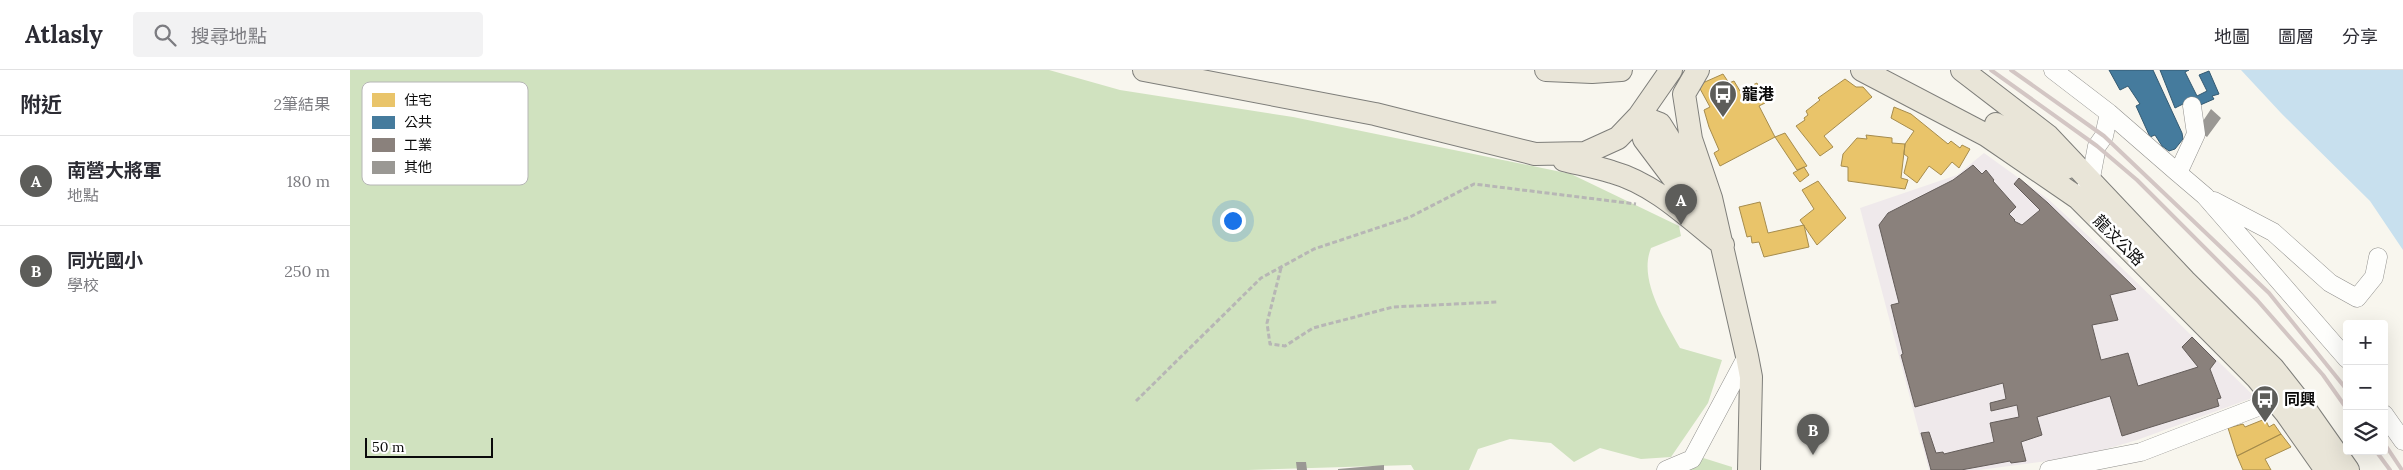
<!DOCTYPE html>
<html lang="zh-TW">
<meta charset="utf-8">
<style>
:root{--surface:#fff;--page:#f2f2f3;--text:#2b2b33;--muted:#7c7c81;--line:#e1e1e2;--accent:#5d5d5a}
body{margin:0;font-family:Lora,"Noto Sans TC",serif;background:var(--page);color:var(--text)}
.controls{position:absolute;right:15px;bottom:15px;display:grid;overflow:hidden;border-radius:5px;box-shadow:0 5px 20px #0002}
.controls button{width:45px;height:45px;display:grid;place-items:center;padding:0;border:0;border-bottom:1px solid var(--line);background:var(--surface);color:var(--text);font:25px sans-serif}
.scale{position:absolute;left:15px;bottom:12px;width:128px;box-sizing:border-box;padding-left:5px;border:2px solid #0a0a0a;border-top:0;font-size:14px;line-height:18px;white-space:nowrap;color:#0a0a0a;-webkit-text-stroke:4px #fff;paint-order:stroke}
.you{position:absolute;left:882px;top:150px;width:18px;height:18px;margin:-12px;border:4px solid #fff;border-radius:50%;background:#1a73e8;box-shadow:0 0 0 8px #1a73e833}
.badge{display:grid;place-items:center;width:32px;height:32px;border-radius:50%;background:var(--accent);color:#fff;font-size:16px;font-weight:700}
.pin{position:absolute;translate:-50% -41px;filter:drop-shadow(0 1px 2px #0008)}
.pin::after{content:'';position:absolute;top:26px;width:18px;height:15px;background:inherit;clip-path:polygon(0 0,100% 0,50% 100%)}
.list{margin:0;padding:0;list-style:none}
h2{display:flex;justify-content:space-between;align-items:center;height:65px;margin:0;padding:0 20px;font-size:21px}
h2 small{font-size:16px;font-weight:400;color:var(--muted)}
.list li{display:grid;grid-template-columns:32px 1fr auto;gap:15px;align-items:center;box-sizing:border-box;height:90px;padding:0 20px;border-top:1px solid var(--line)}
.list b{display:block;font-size:19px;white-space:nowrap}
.list p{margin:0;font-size:16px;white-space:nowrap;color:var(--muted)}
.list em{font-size:16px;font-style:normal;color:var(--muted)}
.icon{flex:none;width:28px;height:28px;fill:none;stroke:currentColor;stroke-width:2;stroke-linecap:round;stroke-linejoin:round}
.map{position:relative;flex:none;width:2053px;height:400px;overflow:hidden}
header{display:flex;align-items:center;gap:30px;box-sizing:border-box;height:70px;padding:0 25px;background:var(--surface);border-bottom:1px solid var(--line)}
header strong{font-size:24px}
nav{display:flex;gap:28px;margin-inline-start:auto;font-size:18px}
.search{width:350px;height:45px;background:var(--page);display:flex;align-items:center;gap:12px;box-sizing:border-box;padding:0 18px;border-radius:5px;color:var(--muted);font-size:19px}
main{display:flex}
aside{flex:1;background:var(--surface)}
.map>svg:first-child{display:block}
</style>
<header>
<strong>Atlasly</strong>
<div class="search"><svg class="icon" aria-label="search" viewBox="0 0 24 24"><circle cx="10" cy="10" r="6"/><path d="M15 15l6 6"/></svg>搜尋地點</div>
<nav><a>地圖</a><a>圖層</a><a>分享</a></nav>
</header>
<main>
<aside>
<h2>附近<small>2筆結果</small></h2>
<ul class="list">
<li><span class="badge">A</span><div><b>南營大將軍</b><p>地點</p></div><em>180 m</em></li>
<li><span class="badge">B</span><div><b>同光國小</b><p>學校</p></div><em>250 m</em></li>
</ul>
</aside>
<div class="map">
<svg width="2053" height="400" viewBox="0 0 2053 400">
<rect width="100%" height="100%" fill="#f8f6ee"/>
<!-- industrial -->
<path fill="#efe9eb" d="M 1634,83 L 1698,129 L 1746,173 L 1905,327 L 1787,370 L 1729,387 L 1629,400 L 1579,400 L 1510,138 L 1607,105 Z"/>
<!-- forest -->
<path fill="#d0e2bf" d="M 0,0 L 699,0 L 770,20 L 943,47 L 1221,104 L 1329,156 L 1331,166 L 1301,178 C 1288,210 1315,250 1330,278 L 1372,290 L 1358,333 L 1321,387 L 1291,389 L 1250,378 L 1224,392 L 1201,373 L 1160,369 L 1128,379 L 1119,400 L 1064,400 L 1061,395 L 898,400 L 0,400 Z
M 1347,386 L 1382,397 L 1382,400 L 1338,400 Z"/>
<!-- water -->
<path fill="#c8e0ee" d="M 1891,0 L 2053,0 L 2053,180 L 2020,131 L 1931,43 Z"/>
<!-- homes -->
<path fill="#e9c46a" stroke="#a68c4d" d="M 1373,4 L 1379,13 L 1384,11 L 1390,21 L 1407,13 L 1415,33 L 1409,36 L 1425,67 L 1370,96 L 1364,83 L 1369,80 L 1359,57 L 1354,40 L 1360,37 L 1348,15 Z
M 1495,9 L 1506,17 L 1513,17 L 1522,27 L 1474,66 L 1483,77 L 1470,86 L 1446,56 L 1455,50 L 1454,48 L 1458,45 L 1456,41 L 1470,30 L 1468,28 Z
M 1544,37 L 1561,44 L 1598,74 L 1601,71 L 1610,78 L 1612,75 L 1620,79 L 1609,98 L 1602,92 L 1591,105 L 1579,96 L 1567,113 L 1554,103 L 1558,87 L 1554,84 L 1555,74 L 1564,61 L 1541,48 Z
M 1435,63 L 1457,96 L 1447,100 L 1425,67 Z
M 1516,65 L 1542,68 L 1542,73 L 1555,74 L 1551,108 L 1558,110 L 1555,119 L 1498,111 L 1498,97 L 1491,96 L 1493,84 L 1507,68 L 1517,69 Z
M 1454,97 L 1459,105 L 1450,112 L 1443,103 Z
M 1468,111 L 1496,148 L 1467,175 L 1450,150 L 1464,139 L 1452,120 Z
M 1410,132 L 1418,163 L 1454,155 L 1459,177 L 1414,187 L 1409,172 L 1402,173 L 1401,166 L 1397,167 L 1389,137 Z
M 1915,349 L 1919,357 L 1924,354 L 1931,364 L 1887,386 L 1878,358 L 1893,354 L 1895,357 Z
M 1931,364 L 1941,377 L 1915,389 L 1921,400 L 1893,400 L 1887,386 Z"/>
<!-- public -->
<path fill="#457b9d" stroke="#335971" d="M 1759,0 L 1803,0 L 1832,63 L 1833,69 L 1825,79 L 1819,81 L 1812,76 L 1805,65 L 1800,67 L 1786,36 L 1790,34 L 1778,16 L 1770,20 Z
M 1810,0 L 1839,0 L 1835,2 L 1847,26 L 1857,21 L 1849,5 L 1859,1 L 1869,24 L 1862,26 L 1864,29 L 1848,36 L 1845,28 L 1825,38 Z"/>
<!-- industry -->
<path fill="#8a817c" stroke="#645d5a" d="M 1623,95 L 1632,104 L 1636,100 L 1644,110 L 1643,111 L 1666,137 L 1659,144 L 1665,150 L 1664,151 L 1672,155 L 1690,140 L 1664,114 L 1669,108 L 1698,133 L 1786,219 L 1760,225 L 1768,250 L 1742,255 L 1751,290 L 1778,283 L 1788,316 L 1848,297 L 1832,277 L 1842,267 L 1866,291 L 1860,299 L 1871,328 L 1867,329 L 1869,336 L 1772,366 L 1760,326 L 1687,347 L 1692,365 L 1671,372 L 1676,391 L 1661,393 L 1660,391 L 1611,400 L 1581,400 L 1571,363 L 1579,362 L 1586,383 L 1593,382 L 1594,384 L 1644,372 L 1640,353 L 1669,347 L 1667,335 L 1641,341 L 1640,333 L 1656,329 L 1653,313 L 1565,337 L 1551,285 L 1553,284 L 1541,235 L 1549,233 L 1529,155 L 1538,143 L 1603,110 Z"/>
<!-- building -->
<path fill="#9a9894" d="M 1861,39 L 1871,48 L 1857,67 L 1847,60 Z
M 946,392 L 956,392 L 957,400 L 947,400 Z
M 1034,395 L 1034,400 L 988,400 L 988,399 Z"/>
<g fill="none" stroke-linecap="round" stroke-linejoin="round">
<!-- minor casing -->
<g stroke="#91908d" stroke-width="19">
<path id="minor" d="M 1703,0 L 1759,43 L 1828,103 L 1846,64 L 1842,36
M 1828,103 L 1855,126 L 1997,289
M 1736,118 L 1740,113 L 1747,76 L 1754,66 L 1759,43
M 1864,131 L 1923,162 L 1980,213 L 2007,228 L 2024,207 L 2028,187
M 2034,344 L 2053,371
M 1316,400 L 1342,389 L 1397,286
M 1699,400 L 1791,382 L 1913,335 L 1919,323 L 1927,316"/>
</g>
<!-- major casing -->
<g stroke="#7e7e7a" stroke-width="24">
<path id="major" d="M 794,0 L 1025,44 L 1185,84 L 1235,83 L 1268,68 L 1289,46 L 1321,0
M 1196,0 L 1242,2 L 1271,0
M 1348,0 L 1334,24 L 1341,69 L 1361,128 L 1397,286 L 1401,307 L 1399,400
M 1512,0 L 1636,65 L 1728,128 L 1907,308 L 1936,343 L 1976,400
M 1612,0 L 1698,66 L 1835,211 L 1923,298 L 1953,336 L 1998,400
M 1289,46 L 1310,54 L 1345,110
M 1289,46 L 1294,69 L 1357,153
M 1646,54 L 1716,98
M 1214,90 C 1230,94 1246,97 1262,102 C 1305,114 1339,148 1373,175"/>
</g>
<!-- path -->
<path stroke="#b7b6b5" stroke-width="3" stroke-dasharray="5 2.5" stroke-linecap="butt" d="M 931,198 L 917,253 L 920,274 L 935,276 L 963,258 L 1043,237 L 1147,232
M 786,331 L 911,208 L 964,179 L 1060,147 L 1124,114 L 1286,134"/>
<!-- minor -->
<use href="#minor" stroke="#fefefc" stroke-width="18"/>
<!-- major -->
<use href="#major" stroke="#e9e5d8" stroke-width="22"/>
<!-- rail -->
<path stroke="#d3c6c4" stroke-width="4" d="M 1641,0 L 1747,76 L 1787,110 L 1907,230 L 1973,305 L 1997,339
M 1661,0 L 1754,66 L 1919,223 L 1997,320
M 2034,373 L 2052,400
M 2026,381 L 2040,400"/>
</g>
<!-- icons -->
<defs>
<g id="bus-pin" transform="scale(1.4375)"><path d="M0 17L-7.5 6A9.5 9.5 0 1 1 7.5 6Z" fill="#5d5d5a" stroke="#fff"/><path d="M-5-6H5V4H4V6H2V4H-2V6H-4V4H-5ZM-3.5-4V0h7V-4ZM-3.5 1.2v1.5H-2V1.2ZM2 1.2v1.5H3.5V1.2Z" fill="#fff"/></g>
</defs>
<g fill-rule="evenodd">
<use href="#bus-pin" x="1373" y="24"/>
<use href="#bus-pin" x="1915" y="329"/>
</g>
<g text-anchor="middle" stroke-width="5" stroke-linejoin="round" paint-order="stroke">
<!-- poi labels -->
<g font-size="16" font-weight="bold" fill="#0a0a0a" stroke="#fff" text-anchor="start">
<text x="1392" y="30">龍港</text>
<text x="1934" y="335">同興</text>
</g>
<!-- street labels -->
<g font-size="16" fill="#0a0a0a" stroke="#fff">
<text transform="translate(1769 170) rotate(45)" y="6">龍汶公路</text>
</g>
</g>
<!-- legend -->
<rect x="12" y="12" width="166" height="103" rx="8" fill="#fff" stroke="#b6b6b6" stroke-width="1"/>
<rect x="22" y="23" width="23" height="14" fill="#e9c46a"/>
<rect x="22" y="46" width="23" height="13" fill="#457b9d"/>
<rect x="22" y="68" width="23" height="14" fill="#8a817c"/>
<rect x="22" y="91" width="23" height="13" fill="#9a9894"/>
<g font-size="14" fill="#0a0a0a">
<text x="54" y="35">住宅</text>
<text x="54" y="57">公共</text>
<text x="54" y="80">工業</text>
<text x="54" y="102">其他</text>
</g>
</svg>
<div class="controls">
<button>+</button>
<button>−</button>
<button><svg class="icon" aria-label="layers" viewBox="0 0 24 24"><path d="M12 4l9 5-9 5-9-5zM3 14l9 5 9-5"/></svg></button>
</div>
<div class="scale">50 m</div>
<div class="you"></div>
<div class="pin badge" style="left:1331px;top:155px">A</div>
<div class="pin badge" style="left:1463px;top:385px">B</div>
</div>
</main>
